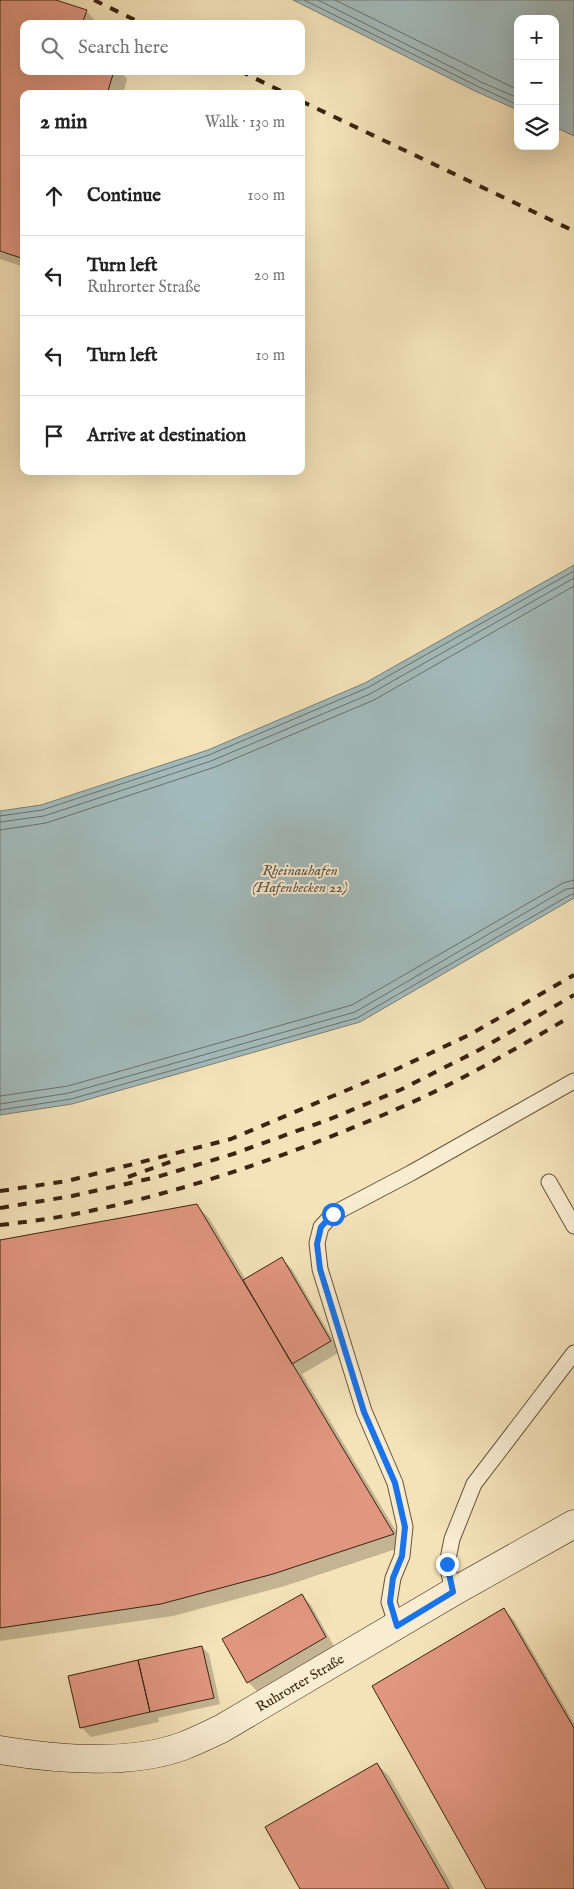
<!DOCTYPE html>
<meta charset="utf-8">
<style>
:root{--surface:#fff;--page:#f6f6f6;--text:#222;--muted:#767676;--line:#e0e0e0}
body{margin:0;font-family:"IM FELL English",serif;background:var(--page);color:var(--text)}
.controls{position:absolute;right:15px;top:15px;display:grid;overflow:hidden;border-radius:10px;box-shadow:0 5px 20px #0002}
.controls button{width:45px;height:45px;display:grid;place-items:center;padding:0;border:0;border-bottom:1px solid var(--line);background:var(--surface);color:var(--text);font:25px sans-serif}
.stop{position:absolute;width:15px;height:15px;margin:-11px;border:4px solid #1a73e8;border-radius:50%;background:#fff}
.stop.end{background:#1a73e8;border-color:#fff;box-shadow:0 1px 5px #0008}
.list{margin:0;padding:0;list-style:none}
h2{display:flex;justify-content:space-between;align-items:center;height:65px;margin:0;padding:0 20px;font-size:21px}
h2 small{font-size:16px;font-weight:400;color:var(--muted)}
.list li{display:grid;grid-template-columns:32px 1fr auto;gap:15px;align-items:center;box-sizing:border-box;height:80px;padding:0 20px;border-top:1px solid var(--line)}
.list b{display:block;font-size:19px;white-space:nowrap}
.list p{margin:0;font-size:16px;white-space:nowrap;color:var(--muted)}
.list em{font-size:16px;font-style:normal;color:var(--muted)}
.icon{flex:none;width:28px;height:28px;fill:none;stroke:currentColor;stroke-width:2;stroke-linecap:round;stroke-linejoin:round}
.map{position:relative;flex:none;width:574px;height:1889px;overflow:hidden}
.search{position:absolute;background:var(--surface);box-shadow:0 5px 20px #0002;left:20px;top:20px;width:285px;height:55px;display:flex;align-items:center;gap:12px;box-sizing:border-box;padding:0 18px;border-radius:10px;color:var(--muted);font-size:19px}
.panel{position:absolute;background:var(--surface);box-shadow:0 5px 20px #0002;left:20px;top:90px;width:285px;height:385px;border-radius:10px}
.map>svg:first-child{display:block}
</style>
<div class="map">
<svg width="574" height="1889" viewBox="0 0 574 1889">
<rect width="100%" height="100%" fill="#f4e2b8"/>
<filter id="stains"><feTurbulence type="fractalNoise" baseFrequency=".004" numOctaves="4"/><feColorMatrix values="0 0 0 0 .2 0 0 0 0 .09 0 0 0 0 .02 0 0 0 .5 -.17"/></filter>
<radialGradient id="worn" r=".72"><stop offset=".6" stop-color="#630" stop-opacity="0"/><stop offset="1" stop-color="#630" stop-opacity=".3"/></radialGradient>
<!-- water -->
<path fill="#a2babb" stroke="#797e77" d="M 293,0 L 574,0 L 574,136 L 555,127 L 555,19 L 518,19 L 518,110 L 477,92 Z
M 574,565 L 574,898 L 360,1022 L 72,1104 L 0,1115 L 0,811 L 41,805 L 208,750 L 365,683 Z"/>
<!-- shadow -->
<path fill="#0003" d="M 0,0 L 52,0 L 86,11 L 98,24 L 24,24 L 24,71 L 120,71 L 127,79 L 123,94 L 24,94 L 24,267 L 0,259 Z
M 197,1206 L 209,1218 L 246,1280 L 282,1259 L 292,1269 L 340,1352 L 302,1374 L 405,1546 L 285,1586 L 173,1616 L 0,1641 L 0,1241 Z
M 301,1595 L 311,1605 L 335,1648 L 258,1692 L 248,1682 Z
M 504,1610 L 514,1620 L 574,1723 L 574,1889 L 488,1889 Z
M 202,1647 L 209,1654 L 220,1704 L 158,1718 L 159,1722 L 91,1737 L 81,1727 Z
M 377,1764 L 389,1776 L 454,1889 L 301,1889 Z"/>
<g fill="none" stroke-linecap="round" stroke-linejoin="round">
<!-- shore -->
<path stroke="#6e6f66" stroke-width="1" d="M 304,0 L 479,87 L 518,105
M 318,0 L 481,82 L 518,98
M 335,0 L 518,90
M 0,816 L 42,810 L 209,755 L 367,688 L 574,571
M 0,822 L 44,816 L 211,761 L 370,694 L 574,578
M 0,830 L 46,823 L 215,767 L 374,700 L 574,586
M 0,1096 L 68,1086 L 352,1005 L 563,883 L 574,880
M 0,1104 L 69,1093 L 355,1012 L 566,889 L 574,888
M 0,1110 L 71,1099 L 357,1018 L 570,895 L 574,894"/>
</g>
<!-- building -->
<path fill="#e0967f" stroke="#3b2412" d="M 0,0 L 56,0 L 87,10 L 82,24 L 24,24 L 24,71 L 114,71 L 107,94 L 24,94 L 24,259 L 0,251 Z
M 197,1204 L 394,1534 L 273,1574 L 161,1604 L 0,1628 L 0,1240 Z
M 282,1257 L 331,1341 L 292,1364 L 243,1280 Z
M 302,1594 L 326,1637 L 247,1683 L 222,1639 Z
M 504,1608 L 574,1728 L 574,1889 L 486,1889 L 372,1686 Z
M 202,1646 L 214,1698 L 150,1712 L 138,1660 Z
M 138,1660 L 150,1712 L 80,1728 L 68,1676 Z
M 377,1763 L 449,1889 L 300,1889 L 265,1827 Z"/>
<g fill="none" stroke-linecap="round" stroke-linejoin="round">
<!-- lane casing -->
<g stroke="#69543c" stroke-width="17">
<path id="lane" d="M 549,1182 L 574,1226
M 453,1592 L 447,1564 L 452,1539 L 474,1484 L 574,1353
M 397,1626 L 389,1602 L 393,1578 L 402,1556 L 405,1527 L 395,1483 L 364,1411 L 320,1269 L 317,1243 L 321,1227 L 333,1214 L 411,1173 L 574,1081"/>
</g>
<!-- secondary casing -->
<g stroke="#3b2412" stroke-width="29">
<g id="secondary">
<path id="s1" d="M 0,1750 C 55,1759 129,1766 183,1746 C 196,1741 208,1735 221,1729 L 453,1592 L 574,1524"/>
</g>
</g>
<!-- lane -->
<use href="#lane" stroke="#f8ecd1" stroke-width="15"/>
<!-- secondary -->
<use href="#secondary" stroke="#f8ecd1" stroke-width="28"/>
<!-- rail -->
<path stroke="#3b2412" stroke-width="4" stroke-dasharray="9 9" stroke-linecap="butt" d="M 94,0 L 143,24
M 240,71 L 287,94
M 301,101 L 574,231
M 128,1177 L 178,1159
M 0,1191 L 67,1181 L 231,1139 L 397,1069 L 471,1034 L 574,975
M 0,1208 L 72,1196 L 157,1177 L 233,1154 L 330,1119 L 400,1090 L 479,1050 L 574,995
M 0,1225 C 25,1222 50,1219 75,1214 C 187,1192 302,1151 406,1105 C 460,1081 512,1051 563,1021"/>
</g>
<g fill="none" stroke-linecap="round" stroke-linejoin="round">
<!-- route -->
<path stroke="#1a73e8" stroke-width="6" d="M 333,1214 L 321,1227 L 317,1244 L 320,1269 L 364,1412 L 395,1483 L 405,1527 L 402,1556 L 393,1578 L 390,1602 L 397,1626 L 453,1592 L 447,1564"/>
</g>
<g text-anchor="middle" stroke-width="4" stroke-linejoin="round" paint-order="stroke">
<!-- street labels -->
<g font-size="14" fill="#3b2412" stroke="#f8ecd1">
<text dy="5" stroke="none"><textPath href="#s1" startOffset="318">Ruhrorter Straße</textPath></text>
</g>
<!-- water labels -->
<g font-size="15" font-style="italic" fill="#5a5145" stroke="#f8ecd1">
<text x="300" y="875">Rheinauhafen<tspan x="300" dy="17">(Hafenbecken 22)</tspan></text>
</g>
</g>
<rect width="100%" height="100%" filter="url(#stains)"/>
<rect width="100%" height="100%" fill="url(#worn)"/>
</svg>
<div class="controls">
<button>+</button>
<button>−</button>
<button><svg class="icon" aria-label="layers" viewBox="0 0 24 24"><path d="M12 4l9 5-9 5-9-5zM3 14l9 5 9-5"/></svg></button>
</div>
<div class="stop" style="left:333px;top:1214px"></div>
<div class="stop end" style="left:447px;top:1564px"></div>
<div class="search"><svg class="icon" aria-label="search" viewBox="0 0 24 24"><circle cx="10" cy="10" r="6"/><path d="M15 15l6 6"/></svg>Search here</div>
<section class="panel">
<h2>2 min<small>Walk · 130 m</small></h2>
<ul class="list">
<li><svg class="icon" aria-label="ahead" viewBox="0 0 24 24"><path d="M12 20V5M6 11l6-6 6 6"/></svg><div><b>Continue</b></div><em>100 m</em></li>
<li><svg class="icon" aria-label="left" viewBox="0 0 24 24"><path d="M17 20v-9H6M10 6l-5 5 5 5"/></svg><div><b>Turn left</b><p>Ruhrorter Straße</p></div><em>20 m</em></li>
<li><svg class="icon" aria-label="left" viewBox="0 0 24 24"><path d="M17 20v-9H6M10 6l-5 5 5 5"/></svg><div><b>Turn left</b></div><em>10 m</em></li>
<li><svg class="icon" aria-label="arrive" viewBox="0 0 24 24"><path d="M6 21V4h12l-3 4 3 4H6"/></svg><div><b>Arrive at destination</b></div></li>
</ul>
</section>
</div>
